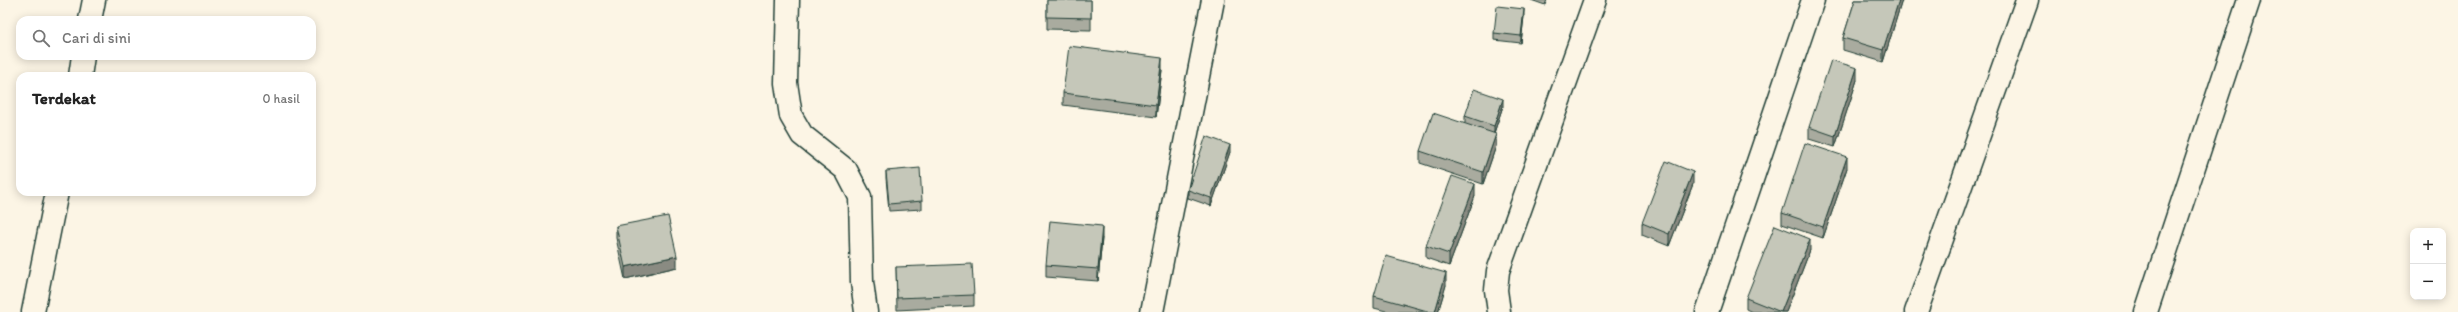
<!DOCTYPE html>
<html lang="id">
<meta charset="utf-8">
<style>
:root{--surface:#fff;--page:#f6f6f6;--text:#222;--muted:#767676;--line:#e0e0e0}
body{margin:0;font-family:Itim,sans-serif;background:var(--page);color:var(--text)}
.controls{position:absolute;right:12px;bottom:12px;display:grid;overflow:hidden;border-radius:8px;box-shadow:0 2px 10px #0003}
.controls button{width:36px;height:36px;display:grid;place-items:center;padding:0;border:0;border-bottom:1px solid var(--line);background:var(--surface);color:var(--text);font:20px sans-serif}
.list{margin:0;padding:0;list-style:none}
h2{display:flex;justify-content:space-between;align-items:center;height:52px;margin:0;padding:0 16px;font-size:17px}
h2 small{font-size:13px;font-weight:400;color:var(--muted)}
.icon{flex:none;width:22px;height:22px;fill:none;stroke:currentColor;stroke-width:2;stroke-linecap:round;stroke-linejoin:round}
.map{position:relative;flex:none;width:2458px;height:312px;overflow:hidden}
.search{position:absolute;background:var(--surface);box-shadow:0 2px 10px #0003;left:16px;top:16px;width:300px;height:44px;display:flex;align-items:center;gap:10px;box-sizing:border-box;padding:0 14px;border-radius:12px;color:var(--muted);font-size:15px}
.panel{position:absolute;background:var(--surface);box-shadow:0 2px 10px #0003;left:16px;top:72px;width:300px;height:124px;border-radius:12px}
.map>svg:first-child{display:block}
</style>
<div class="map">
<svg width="2458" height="312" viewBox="0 0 2458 312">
<rect width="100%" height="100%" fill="#fcf5e5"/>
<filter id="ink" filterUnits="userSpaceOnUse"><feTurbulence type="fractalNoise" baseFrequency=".025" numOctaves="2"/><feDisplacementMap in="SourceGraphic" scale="8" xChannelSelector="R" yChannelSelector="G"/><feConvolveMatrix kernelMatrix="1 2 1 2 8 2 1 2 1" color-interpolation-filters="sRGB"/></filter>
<g filter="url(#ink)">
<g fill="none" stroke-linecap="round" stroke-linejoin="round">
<!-- street casing -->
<g stroke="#1f3d34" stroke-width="25">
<path id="street" d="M 788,0 L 786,83 L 791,116 L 802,135 L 846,170 L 860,197 L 862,282 L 866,312
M 90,20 L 94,0
M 80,76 L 83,56
M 33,312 L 57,192
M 1152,312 L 1213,0
M 1499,312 L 1496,290 L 1498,271 L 1595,0
M 1707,312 L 1813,0
M 1916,312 L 2027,0
M 2146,312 L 2249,0"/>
</g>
<!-- street -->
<use href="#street" stroke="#fcf5e5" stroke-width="22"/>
</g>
<!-- wall -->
<path fill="#a9ab9f" stroke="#1f3d34" d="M 1047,0 L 1091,0 L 1091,30 L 1047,29 Z
M 1531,0 L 1547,0 L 1545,5 Z
M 1855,0 L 1902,0 L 1883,62 L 1843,50 L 1843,38 Z
M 1524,16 L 1521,43 L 1494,40 L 1494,33 Z
M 1162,70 L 1156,117 L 1063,105 L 1063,93 Z
M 1857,80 L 1835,147 L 1809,139 L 1809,127 Z
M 1503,106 L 1494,133 L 1496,146 L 1483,184 L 1420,163 L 1420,151 L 1465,123 L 1465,116 Z
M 1230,152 L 1211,206 L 1188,198 L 1188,190 Z
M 1847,168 L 1823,238 L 1782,224 L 1782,213 Z
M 886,171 L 922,201 L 922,209 L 889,211 L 886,178 Z
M 1693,184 L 1669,246 L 1642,235 L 1642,223 Z
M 1475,196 L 1449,266 L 1426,258 L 1426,246 Z
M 616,226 L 677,267 L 625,279 L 616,238 Z
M 1102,238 L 1098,281 L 1046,277 L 1046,265 Z
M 1810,250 L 1786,312 L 1752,312 L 1746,309 L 1746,298 Z
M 896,267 L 974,295 L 974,306 L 897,310 Z
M 1446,285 L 1438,312 L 1390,312 L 1374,308 L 1374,296 Z"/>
<!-- shaded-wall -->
<path fill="#8a8b82" stroke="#1f3d34" d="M 1899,0 L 1902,0 L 1883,62 L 1883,50 Z
M 1524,9 L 1524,16 L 1521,43 L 1521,36 Z
M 1162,58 L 1162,70 L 1156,117 L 1156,105 Z
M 1857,68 L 1857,80 L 1835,147 L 1835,136 Z
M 1503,99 L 1503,106 L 1494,133 L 1494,126 Z
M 1496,134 L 1496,146 L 1483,184 L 1483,172 Z
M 1230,145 L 1230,152 L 1211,206 L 1211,198 Z
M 1847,157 L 1847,168 L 1823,238 L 1823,227 Z
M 1693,172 L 1693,184 L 1669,246 L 1669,234 Z
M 1475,184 L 1475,196 L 1449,266 L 1449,254 Z
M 1102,226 L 1102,238 L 1098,281 L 1098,269 Z
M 1810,239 L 1810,250 L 1786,312 L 1781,312 Z
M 677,256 L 677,267 L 625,279 L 625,267 Z
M 1446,273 L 1446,285 L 1438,312 L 1435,312 Z"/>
<!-- building -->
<path fill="#c5c7b9" stroke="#1f3d34" d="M 1047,0 L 1091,0 L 1091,18 L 1047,17 Z
M 1855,0 L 1899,0 L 1883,50 L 1843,38 Z
M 1497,6 L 1524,9 L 1521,36 L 1494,33 Z
M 1069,46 L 1162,58 L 1156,105 L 1063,93 Z
M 1831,60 L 1857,68 L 1835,136 L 1809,127 Z
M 1474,89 L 1503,99 L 1494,126 L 1465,116 Z
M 1433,113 L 1496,134 L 1483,172 L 1420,151 Z
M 1206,136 L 1230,145 L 1211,198 L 1188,190 Z
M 1805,143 L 1847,157 L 1823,227 L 1782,213 Z
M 1666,161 L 1693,172 L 1669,234 L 1642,223 Z
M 920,168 L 922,201 L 889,204 L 886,171 Z
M 1452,176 L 1475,184 L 1449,254 L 1426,246 Z
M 668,216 L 677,256 L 625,267 L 616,226 Z
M 1050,221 L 1102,226 L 1098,269 L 1046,265 Z
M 1775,225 L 1810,239 L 1781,312 L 1746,298 Z
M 1386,256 L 1446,273 L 1435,312 L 1431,312 L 1374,296 Z
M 972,264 L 974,295 L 897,298 L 896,267 Z"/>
</g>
</svg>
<div class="controls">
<button>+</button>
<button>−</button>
</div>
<div class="search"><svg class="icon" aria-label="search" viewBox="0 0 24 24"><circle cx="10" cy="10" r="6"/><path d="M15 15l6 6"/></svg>Cari di sini</div>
<section class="panel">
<h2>Terdekat<small>0 hasil</small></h2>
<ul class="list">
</ul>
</section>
</div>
